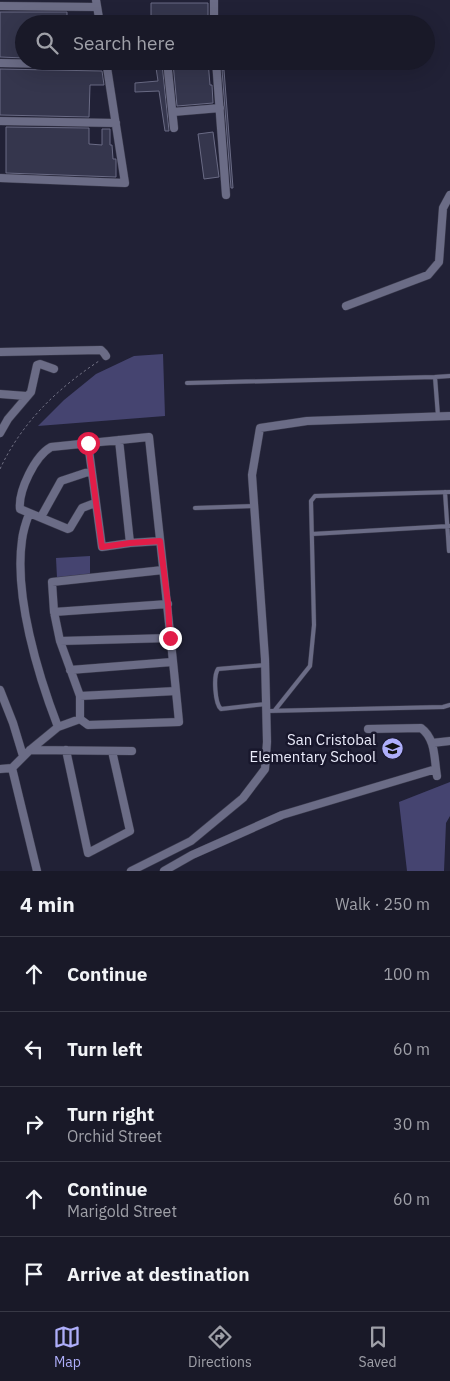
<!DOCTYPE html>
<html lang="en">
<head>
<meta charset="utf-8">
<style>
	:root { --surface:#191928; --page:#262634; --text:#f1f3f6; --muted:#9fa0a8; --line:#373845; --accent:#aeaefa }
	body { margin:0; font-family:"IBM Plex Sans",sans-serif; background:var(--page); color:var(--text) }
	.stop { position:absolute; width:15px; height:15px; margin:-11px; border:4px solid #e11d48; border-radius:50%; background:#fff }
	.stop.end { background:#e11d48; border-color:#fff; box-shadow:0 1px 5px #0008 }
	.list { margin:0; padding:0; list-style:none }
	h2 { display:flex; justify-content:space-between; align-items:center; height:65px; margin:0; padding:0 20px; font-size:21px }
	h2 small { font-size:16px; font-weight:400; color:var(--muted) }
	.list li { display:grid; grid-template-columns:32px 1fr auto; gap:15px; align-items:center; box-sizing:border-box; height:75px; padding:0 20px; border-top:1px solid var(--line) }
	.list b { display:block; font-size:19px; white-space:nowrap }
	.list p { margin:0; font-size:16px; white-space:nowrap; color:var(--muted) }
	.list em { font-size:16px; font-style:normal; color:var(--muted) }
	.icon { flex:none; width:28px; height:28px; fill:none; stroke:currentColor; stroke-width:2; stroke-linecap:round; stroke-linejoin:round }
	.map { position:relative; flex:none; width:450px; height:871px; overflow:hidden }
	.search { position:absolute; background:var(--surface); box-shadow:0 5px 20px #0002; left:15px; right:15px; top:15px; height:55px; display:flex; align-items:center; gap:12px; box-sizing:border-box; padding:0 18px; border-radius:28px; color:var(--muted); font-size:19px }
	.sheet { height:440px; background:var(--surface) }
	nav { display:flex; justify-content:space-around; align-items:center; box-sizing:border-box; height:70px; border-top:1px solid var(--line); background:var(--surface); font-size:14px; color:var(--muted) }
	nav a { display:grid; justify-items:center; gap:2px }
	nav .on { color:var(--accent) }
	.map>svg:first-child { display:block }
	.green { fill:#454470 }
	.building { fill:#35364d; stroke:#6a6b85 }
	.lines { fill:none; stroke-linecap:round; stroke-linejoin:round }
	.service-casing { stroke:#3c3c4e; stroke-width:5 }
	.minor-casing { stroke:#3c3c4e; stroke-width:9 }
	.path { stroke:#727285; stroke-width:1; stroke-dasharray:2.5 2.5; stroke-linecap:butt }
	.service { stroke:#6b6c86; stroke-width:4 }
	.minor { stroke:#6b6c86; stroke-width:8 }
	.route { stroke:#e11d48; stroke-width:6 }
	.labels { text-anchor:middle; stroke-width:5; stroke-linejoin:round; paint-order:stroke }
	.poi-label { font-size:15px; fill:#eaebfa; stroke:#18172c; text-anchor:end }
</style>
</head>
<body>
<div class="map">
<svg width="450" height="871" viewBox="0 0 450 871">
	<rect width="100%" height="100%" fill="#212136"/>
	<path class="green" d="M163,354L165,416L38,426L64,400L96,374L134,356Z
		M90,556V577L57,578L56,558Z
		M450,782V816L446,823L444,871H407L399,802Z"/>
	<path class="building" d="M151,3H208V24H151Z
		M0,12H67V24H24V58L0,57Z
		M155,61H161L162,64L169,131H165L159,91L135,92V83L158,81Z
		M208,61L210,85H212L213,103L177,106L173,63Z
		M0,69L102,71L104,85H90L89,117L0,115Z
		M222,70H224L233,188H231Z
		M6,127L89,128V144L102,145V129H110V145H112L113,159H116V177L6,173Z
		M213,132L219,177L204,179L198,134Z"/>
	<g class="lines">
		<defs>
			<path id="service" d="M187,383L435,377
				M438,416L435,377L450,376
				M445,492L449,551
				M195,508L254,506
				M312,534L450,526
				M265,665L218,669C213,676 215,704 221,709L266,704
				M275,710L310,666L314,625L311,501L315,496L450,492
				M266,711L443,707L450,705"/>
			<path id="minor" d="M96,0L100,24
				M0,6L97,7
				M214,24V0
				M167,61L174,128
				M216,61L226,195
				M0,63L106,65
				M173,112L220,108
				M0,121L116,123
				M0,178L125,183L106,61
				M346,306L428,275L439,262L443,208L450,195
				M0,352L101,350L104,353L106,356
				M0,394L26,396
				M0,433L8,419L31,392L37,365L40,364L54,369
				M119,440L130,543
				M88,443L102,547L130,543L160,541
				M95,503L82,508L70,528L68,529L20,509C18,491 35,456 51,447L149,437C159,532 170,627 179,722L88,725L80,719V696L60,641L54,612L52,582L163,570
				M29,514C26,522 23,531 22,540C14,596 38,675 58,727
				M41,517L61,481L91,471
				M54,612L168,604
				M60,641L170,638
				M70,670L172,662
				M0,690L13,723L23,756
				M80,696L176,691
				M368,729L421,728C436,739 434,759 437,776
				M432,743L450,741
				M30,750L132,751
				M66,750L88,853L130,831L112,751
				M0,769L12,768
				M37,871L12,768L30,750L58,727L80,719
				M131,871L191,841L243,798L265,769L267,742L265,659L252,475L260,428L307,421L450,416
				M164,871L192,855L282,815L436,769"/>
		</defs>
		<use href="#service" class="service-casing"/>
		<use href="#minor" class="minor-casing"/>
		<path class="path" d="M0,469C22,422 57,389 99,361"/>
		<use href="#service" class="service"/>
		<use href="#minor" class="minor"/>
	</g>
	<g class="lines">
		<path class="route" d="M88,443L102,547L130,543L160,541L168,604L170,638"/>
	</g>
	<defs>
		<symbol id="school-disc" viewBox="-11 -11 22 22"><circle r="9.5" fill="#aeaefa" stroke="#18172c"/><path d="M0-5L7-2L0 1L-7-2ZM-4 1L0 2.5L4 1V4Q0 6-4 4Z" fill="#111"/></symbol>
	</defs>
	<g fill-rule="evenodd">
		<use href="#school-disc" x="380" y="736" width="25" height="25"/>
	</g>
	<g class="labels">
		<g class="poi-label">
			<text x="376" y="745">San Cristobal<tspan x="376" dy="17">Elementary School</tspan></text>
		</g>
	</g>
</svg>
<div class="stop" style="left:88px;top:443px"></div>
<div class="stop end" style="left:170px;top:638px"></div>
<div class="search"><svg class="icon" aria-label="search" viewBox="0 0 24 24"><circle cx="10" cy="10" r="6"/><path d="M15 15l6 6"/></svg>Search here</div>
</div>
<section class="sheet">
<h2>4 min<small>Walk · 250 m</small></h2>
<ul class="list">
<li><svg class="icon" aria-label="ahead" viewBox="0 0 24 24"><path d="M12 20V5M6 11l6-6 6 6"/></svg><div><b>Continue</b></div><em>100 m</em></li>
<li><svg class="icon" aria-label="left" viewBox="0 0 24 24"><path d="M17 20v-9H6M10 6l-5 5 5 5"/></svg><div><b>Turn left</b></div><em>60 m</em></li>
<li><svg class="icon" aria-label="right" viewBox="0 0 24 24"><path d="M7 20v-9h11M14 6l5 5-5 5"/></svg><div><b>Turn right</b><p>Orchid Street</p></div><em>30 m</em></li>
<li><svg class="icon" aria-label="ahead" viewBox="0 0 24 24"><path d="M12 20V5M6 11l6-6 6 6"/></svg><div><b>Continue</b><p>Marigold Street</p></div><em>60 m</em></li>
<li><svg class="icon" aria-label="arrive" viewBox="0 0 24 24"><path d="M6 21V4h12l-3 4 3 4H6"/></svg><div><b>Arrive at destination</b></div></li>
</ul>
</section>
<nav>
<a class="on"><svg class="icon" aria-label="map" viewBox="0 0 24 24"><path d="M3 6l6-2 6 2 6-2v14l-6 2-6-2-6 2zM9 4v14M15 6v14"/></svg>Map</a>
<a><svg class="icon" aria-label="directions" viewBox="0 0 24 24"><path d="M12 3l9 9-9 9-9-9zM9 14v-3h6M13 9l2 2-2 2"/></svg>Directions</a>
<a><svg class="icon" aria-label="saved" viewBox="0 0 24 24"><path d="M7 4h10v16l-5-4-5 4z"/></svg>Saved</a>
</nav>
</body>
</html>
